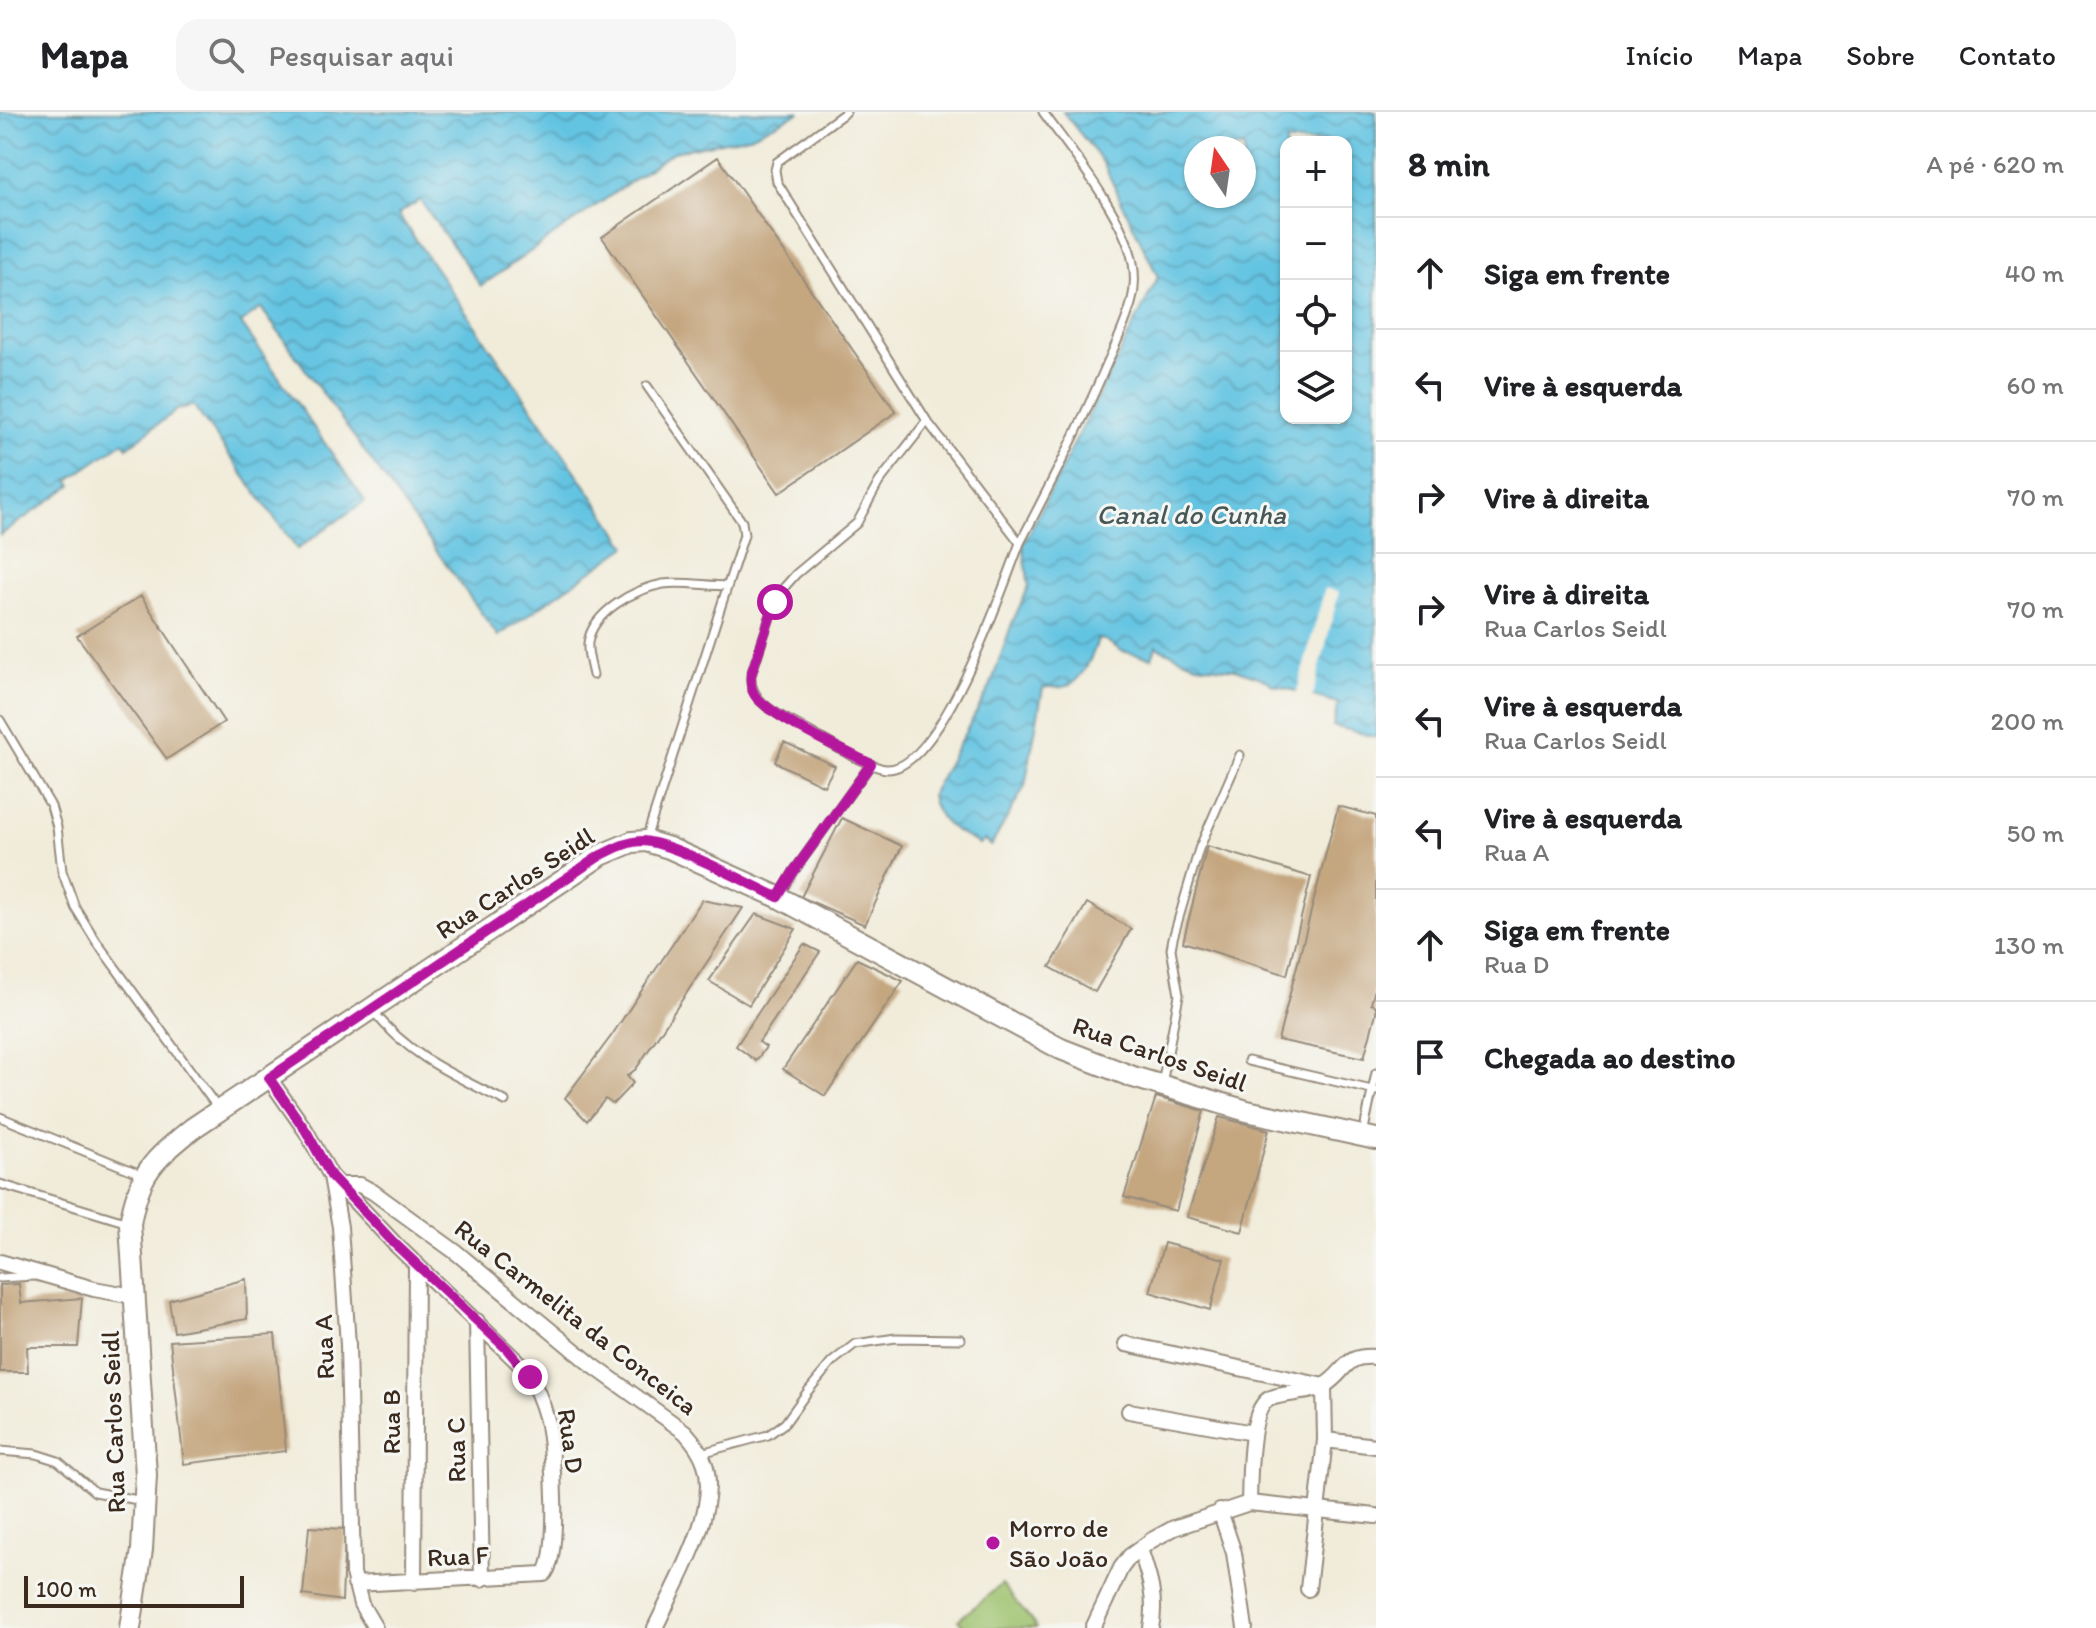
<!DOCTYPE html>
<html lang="pt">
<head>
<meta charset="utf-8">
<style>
	:root { --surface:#fff; --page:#f6f6f6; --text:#202124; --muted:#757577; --line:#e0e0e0 }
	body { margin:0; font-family:Itim,sans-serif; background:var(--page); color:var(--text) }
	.controls { position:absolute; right:24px; top:24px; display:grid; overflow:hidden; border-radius:16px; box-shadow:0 2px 6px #0004 }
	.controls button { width:72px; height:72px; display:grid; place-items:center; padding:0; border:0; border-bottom:2px solid var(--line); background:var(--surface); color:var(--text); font:40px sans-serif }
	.compass { position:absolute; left:1184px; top:24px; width:72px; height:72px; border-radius:50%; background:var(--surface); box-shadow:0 2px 6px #0004; rotate:347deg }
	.scale { position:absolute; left:24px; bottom:20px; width:220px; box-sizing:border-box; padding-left:8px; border:4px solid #3b2a1e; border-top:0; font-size:22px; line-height:28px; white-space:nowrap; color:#3b2a1e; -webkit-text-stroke:6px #f6f6f2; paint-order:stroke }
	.stop { position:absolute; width:24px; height:24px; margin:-18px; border:6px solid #b5179e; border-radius:50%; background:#fff }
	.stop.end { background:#b5179e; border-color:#fff; box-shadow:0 2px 8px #0008 }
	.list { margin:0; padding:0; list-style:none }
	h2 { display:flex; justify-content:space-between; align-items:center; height:104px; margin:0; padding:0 32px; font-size:34px }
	h2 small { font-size:26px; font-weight:400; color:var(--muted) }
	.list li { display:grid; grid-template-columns:52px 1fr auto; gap:24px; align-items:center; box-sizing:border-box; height:112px; padding:0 32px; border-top:2px solid var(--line) }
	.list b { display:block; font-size:30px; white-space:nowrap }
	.list p { margin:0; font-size:26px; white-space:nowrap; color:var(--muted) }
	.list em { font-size:26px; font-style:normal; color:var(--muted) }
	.icon { flex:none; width:44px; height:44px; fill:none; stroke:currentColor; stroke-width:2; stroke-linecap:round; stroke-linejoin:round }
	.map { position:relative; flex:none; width:1376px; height:1516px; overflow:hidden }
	header { display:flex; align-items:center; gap:48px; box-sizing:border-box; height:112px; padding:0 40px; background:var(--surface); border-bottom:2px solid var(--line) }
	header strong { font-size:38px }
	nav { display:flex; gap:44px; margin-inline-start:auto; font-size:28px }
	.search { width:560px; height:72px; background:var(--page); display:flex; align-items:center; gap:20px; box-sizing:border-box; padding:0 28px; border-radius:24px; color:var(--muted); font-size:30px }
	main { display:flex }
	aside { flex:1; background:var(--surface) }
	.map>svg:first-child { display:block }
	.garden { fill:#9cc16c; stroke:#6c7645; stroke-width:2 }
	.water { fill:url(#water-waves); stroke:#507780; stroke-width:2; fill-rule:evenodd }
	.pier { fill:#f1ecda }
	.building { fill:#c4a67f }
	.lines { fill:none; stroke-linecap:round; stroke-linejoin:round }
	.lane-casing { stroke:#968b7c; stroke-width:11 }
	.street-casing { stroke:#968b7c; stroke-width:18 }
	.secondary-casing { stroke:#968b7c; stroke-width:24 }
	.lane { stroke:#fff; stroke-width:7 }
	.street { stroke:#fff; stroke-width:14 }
	.secondary { stroke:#fff; stroke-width:20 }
	.route { stroke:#b5179e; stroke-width:10 }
	.poi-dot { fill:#b5179e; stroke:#f6f6f2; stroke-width:3 }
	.labels { text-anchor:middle; stroke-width:6; stroke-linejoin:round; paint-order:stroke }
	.street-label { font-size:26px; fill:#3b2a1e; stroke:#f6f6f2 }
	.poi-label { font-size:26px; fill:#3b2a1e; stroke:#f6f6f2; text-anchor:start }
	.water-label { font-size:28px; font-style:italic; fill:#475859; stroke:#f6f6f2 }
</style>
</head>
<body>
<header>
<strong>Mapa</strong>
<div class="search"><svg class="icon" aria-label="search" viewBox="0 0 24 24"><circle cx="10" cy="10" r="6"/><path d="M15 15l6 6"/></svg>Pesquisar aqui</div>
<nav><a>Início</a><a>Mapa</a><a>Sobre</a><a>Contato</a></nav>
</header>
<main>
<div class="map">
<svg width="1376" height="1516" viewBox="0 0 1376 1516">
	<defs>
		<pattern id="water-waves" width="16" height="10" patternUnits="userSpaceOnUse" patternTransform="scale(2)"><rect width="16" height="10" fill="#64c4e2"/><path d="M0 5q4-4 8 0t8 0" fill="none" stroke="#549fb7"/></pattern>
	</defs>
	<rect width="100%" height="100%" fill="#f6f6f2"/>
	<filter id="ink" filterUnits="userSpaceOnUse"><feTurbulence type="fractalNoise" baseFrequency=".0125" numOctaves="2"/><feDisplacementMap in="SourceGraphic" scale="16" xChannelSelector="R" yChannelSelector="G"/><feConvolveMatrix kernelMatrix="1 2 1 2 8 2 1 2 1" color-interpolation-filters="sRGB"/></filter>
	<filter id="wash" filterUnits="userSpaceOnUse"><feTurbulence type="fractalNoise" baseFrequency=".006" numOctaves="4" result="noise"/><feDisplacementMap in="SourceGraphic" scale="32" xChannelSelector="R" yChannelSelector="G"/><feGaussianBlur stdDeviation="1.8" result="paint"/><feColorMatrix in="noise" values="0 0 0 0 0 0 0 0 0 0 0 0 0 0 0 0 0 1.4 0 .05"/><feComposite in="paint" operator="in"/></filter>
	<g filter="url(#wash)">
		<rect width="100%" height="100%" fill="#f1ecda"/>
		<path class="garden" d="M1002,1472L1037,1516H965L958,1508Z"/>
		<path class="water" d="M0,0H800L750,24L673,40L481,174L420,88L398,102L627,434L498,524L261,196L241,211L365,389L297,437L193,293L177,298L127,335L123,330L69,368L72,373L0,423Z
			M1063,0H1376V625L1333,614L1338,591L1271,572L1267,568L1235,557L1197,553L1157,535V532L1152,546L1122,539L1105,528L1098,527C1093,543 1082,571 1063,575C1056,576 1049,574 1043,576L1025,674L991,734L985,728L979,732C957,720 936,711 931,683L990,575L1012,511L1029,474L1023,433L1158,165L1102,49ZM1286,30H1346V306H1286ZM1196,36H1244V84H1196Z"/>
		<path class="pier" d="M1325,476L1339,480L1312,587L1296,583Z"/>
		<g id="blocks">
			<path class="building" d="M718,45L896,300L779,381L602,125Z
				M141,484L224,610L167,647L77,524Z
				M784,630L835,654L824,674L775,650Z
				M1338,694L1376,704V873L1371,892L1376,894V901L1364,946L1278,928Z
				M842,706L902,734L865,813L801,785Z
				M1207,734L1311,765L1287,863L1183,830Z
				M702,788L743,796L636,957L627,964L633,971L613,992L605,987L587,1009L565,986L612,923Z
				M1087,791L1131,817L1095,880L1050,855Z
				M756,802L796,817L749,893L709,869Z
				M804,832L820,840L759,930L766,935L756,949L736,934Z
				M857,847L903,869L825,984L783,957Z
				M1156,985L1204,999L1176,1099L1124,1085Z
				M1219,1005L1269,1018L1242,1120L1187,1105Z
				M1164,1131L1224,1147L1210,1198L1150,1180Z
				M246,1167L247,1207L174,1220L169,1188Z
				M19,1172L21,1191L82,1186L78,1235H27L28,1260H0V1173Z
				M275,1222L286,1339L184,1352L170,1229Z
				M309,1415L345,1417L342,1489L303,1483Z"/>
		</g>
	</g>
	<g filter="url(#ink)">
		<use href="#blocks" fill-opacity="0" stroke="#968b7c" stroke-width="2"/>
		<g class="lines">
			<defs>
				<path id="lane" d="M846,0L777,50L775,58L777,70L927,309L1020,431C1049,375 1078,319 1103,261C1113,237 1126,213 1132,188C1135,176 1135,163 1133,151C1125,105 1071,39 1043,0
					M927,309L879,370L857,411L796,462L781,479L775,490L751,563C748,591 782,604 803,616C822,626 866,655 886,657C941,660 1003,475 1020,431
					M593,563C591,553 587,541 588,531C592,500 635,477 663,472C683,469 707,474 727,474
					M0,608L51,694L57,715L62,759L75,795L96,829L217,995
					M646,727L744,423L742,410L647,274
					M780,784L794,759L871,652
					M373,899C410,945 454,963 505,989
					M1248,949L1376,979
					M1162,972L1179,883L1171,837L1173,826L1199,737L1240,643
					M0,1005L143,1063
					M1363,1022L1376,961
					M0,1072L128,1111
					M0,1166L34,1164
					M0,1339L36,1342L58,1349L95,1380L143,1389
					M701,1341L768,1323L785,1311L808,1279L832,1250L855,1232L896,1226L961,1227"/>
				<path id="street" d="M269,966L306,1019L331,1064L340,1115L348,1233L353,1461L361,1492L375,1516
					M331,1064L394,1131L524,1256C535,1272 542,1289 547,1308C553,1332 561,1447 544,1462L355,1472
					M338,1073H360L373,1080L457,1141L592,1253L685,1320C694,1330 701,1339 705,1352C720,1399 675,1473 655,1516
					M0,1150L94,1177L133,1184
					M477,1209L482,1467
					M1126,1232L1324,1274L1325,1328L1308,1477
					M1129,1299L1253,1321
					M1325,1328L1376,1334
					M1249,1391C1250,1368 1248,1294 1271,1286C1287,1280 1311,1282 1325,1273C1347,1259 1344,1242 1376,1245
					M1220,1399L1234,1441L1245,1516
					M1140,1437C1149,1464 1157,1487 1151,1516
					M414,1470L416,1151
					M1093,1516L1121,1456L1130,1444L1152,1428L1174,1416L1249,1391L1376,1404"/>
				<path id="secondary" d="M130,1516L142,1438L146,1363L130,1112C139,1059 154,1048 193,1016L601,743L632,730L646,729L669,736L778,785L1061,937L1133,965L1247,999L1376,1027"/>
			</defs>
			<use href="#lane" class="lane-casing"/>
			<use href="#street" class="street-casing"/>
			<use href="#secondary" class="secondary-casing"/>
			<use href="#lane" class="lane"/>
			<use href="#street" class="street"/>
			<use href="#secondary" class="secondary"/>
		</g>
	</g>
	<g class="lines" filter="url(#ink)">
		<path class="route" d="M530,1265L507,1237L394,1131L331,1064L306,1019L269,966L601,743C614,737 628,729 643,729C674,731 747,771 778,785L794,759L871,652C840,636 780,610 757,586C751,579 750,571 751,563L775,490"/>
	</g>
	<circle class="poi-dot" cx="993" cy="1431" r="8"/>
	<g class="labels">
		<g class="street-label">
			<text transform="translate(515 771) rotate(-33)" y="9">Rua Carlos Seidl</text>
			<text transform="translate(1160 942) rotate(19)" y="9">Rua Carlos Seidl</text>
			<text transform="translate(576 1205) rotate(38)" y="9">Rua Carmelita da Conceica</text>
			<text transform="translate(324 1235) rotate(-92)" y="9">Rua A</text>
			<text transform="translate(113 1310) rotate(-92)" y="9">Rua Carlos Seidl</text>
			<text transform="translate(391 1310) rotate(-90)" y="9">Rua B</text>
			<text transform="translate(571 1329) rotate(82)" y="9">Rua D</text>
			<text transform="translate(456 1338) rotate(-91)" y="9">Rua C</text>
			<text transform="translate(458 1444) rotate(-3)" y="9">Rua F</text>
		</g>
		<g class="poi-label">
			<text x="1009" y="1425">Morro de<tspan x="1009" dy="30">São João</tspan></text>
		</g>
		<g class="water-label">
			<text x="1191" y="412">Canal do Cunha</text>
		</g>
	</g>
</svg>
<div class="controls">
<button>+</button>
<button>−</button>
<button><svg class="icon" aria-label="locate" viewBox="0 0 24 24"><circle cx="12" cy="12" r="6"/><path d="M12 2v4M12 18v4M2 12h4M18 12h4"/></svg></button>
<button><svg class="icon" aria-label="layers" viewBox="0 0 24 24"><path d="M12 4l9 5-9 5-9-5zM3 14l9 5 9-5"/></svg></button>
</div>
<svg class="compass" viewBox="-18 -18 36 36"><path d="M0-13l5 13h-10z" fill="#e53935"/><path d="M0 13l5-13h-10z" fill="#757577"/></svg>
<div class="scale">100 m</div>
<div class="stop" style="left:775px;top:490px"></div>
<div class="stop end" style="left:530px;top:1265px"></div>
</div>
<aside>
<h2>8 min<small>A pé · 620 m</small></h2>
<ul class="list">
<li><svg class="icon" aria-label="ahead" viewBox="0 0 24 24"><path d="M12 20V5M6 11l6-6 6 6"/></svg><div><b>Siga em frente</b></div><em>40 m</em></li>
<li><svg class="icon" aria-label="left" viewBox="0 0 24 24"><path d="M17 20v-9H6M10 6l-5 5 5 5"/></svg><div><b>Vire à esquerda</b></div><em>60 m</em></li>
<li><svg class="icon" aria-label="right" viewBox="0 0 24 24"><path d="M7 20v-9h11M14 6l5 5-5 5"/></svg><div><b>Vire à direita</b></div><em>70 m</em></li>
<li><svg class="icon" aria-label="right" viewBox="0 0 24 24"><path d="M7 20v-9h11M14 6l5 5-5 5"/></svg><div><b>Vire à direita</b><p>Rua Carlos Seidl</p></div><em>70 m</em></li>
<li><svg class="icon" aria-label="left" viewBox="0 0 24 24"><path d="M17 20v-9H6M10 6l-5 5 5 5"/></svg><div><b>Vire à esquerda</b><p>Rua Carlos Seidl</p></div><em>200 m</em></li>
<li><svg class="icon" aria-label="left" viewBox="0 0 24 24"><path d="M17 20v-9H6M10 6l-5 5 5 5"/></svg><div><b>Vire à esquerda</b><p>Rua A</p></div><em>50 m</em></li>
<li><svg class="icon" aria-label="ahead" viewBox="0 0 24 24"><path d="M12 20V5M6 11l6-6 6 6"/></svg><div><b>Siga em frente</b><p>Rua D</p></div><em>130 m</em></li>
<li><svg class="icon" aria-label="arrive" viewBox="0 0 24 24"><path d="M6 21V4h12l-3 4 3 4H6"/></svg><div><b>Chegada ao destino</b></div></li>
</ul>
</aside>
</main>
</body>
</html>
